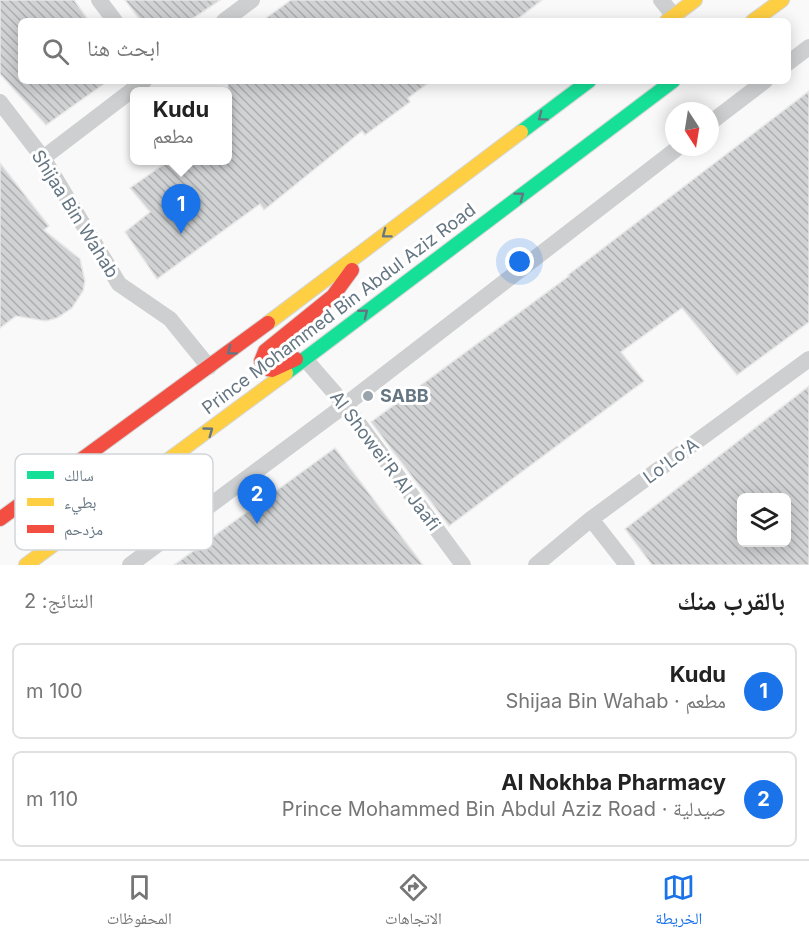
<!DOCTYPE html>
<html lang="ar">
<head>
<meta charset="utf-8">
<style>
	:root { --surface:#fff; --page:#f6f6f6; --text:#222; --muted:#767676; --line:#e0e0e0; --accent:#1a73e8 }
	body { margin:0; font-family:Inter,"Noto Naskh Arabic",sans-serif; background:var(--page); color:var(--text); direction:rtl }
	.controls { position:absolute; right:18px; bottom:18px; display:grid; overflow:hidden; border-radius:9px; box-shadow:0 3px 15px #0003 }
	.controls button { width:54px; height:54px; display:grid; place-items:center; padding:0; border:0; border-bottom:2px solid var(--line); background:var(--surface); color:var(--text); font:30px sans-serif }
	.compass { position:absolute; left:665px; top:102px; width:54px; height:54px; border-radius:50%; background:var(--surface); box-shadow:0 3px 15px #0003; rotate:168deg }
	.you { position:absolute; left:520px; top:262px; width:21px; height:21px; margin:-15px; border:4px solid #fff; border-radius:50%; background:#1a73e8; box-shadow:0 0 0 9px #1a73e833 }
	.badge { display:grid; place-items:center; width:39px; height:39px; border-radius:50%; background:var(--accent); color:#fff; font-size:20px; font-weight:700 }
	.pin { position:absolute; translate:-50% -50px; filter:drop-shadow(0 2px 3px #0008) }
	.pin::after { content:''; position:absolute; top:32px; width:21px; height:18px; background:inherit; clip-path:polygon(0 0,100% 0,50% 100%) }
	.popup { position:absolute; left:130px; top:87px; width:102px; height:78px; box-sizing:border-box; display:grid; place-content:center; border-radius:9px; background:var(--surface); filter:drop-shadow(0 2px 4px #0005); font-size:20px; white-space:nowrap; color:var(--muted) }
	.popup b { font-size:22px; color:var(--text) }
	.popup::after { content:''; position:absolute; left:50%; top:100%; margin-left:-12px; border:12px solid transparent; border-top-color:var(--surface) }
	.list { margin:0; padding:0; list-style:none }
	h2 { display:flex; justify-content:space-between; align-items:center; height:78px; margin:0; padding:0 24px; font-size:26px }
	h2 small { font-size:20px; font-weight:400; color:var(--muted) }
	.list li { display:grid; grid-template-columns:39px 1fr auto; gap:18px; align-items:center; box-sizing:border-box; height:96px; margin:0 12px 12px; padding:0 12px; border:2px solid var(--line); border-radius:9px }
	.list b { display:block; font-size:22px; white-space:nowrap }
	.list p { margin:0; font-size:20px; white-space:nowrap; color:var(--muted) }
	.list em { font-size:20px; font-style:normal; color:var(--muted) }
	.icon { flex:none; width:33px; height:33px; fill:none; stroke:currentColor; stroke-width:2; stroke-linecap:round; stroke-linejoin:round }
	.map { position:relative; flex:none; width:809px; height:565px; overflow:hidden; direction:ltr }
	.search { position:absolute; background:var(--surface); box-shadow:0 3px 15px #0003; left:18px; right:18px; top:18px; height:66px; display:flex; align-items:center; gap:15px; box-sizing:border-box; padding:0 21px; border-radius:9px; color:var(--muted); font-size:22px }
	.sheet { height:294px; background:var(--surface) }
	nav { display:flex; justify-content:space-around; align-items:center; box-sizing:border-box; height:84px; border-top:2px solid var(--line); background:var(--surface); font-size:16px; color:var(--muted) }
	nav a { display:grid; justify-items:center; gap:3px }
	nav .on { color:var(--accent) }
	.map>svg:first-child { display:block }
	.building { fill:url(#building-back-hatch); stroke:#e8e8e8; stroke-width:1.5; fill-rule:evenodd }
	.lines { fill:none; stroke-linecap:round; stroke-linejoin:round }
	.fast-casing { stroke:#d5d6d7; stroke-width:16 }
	.slow-casing { stroke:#d5d6d7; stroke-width:16 }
	.jam-casing { stroke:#d5d6d7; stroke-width:16 }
	.street { stroke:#cecfd0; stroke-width:16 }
	.fast { stroke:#16e098; stroke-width:14 }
	.slow { stroke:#ffcf43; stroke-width:14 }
	.jam { stroke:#f24e42; stroke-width:14 }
	.oneway { stroke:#657683 }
	.poi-dot { fill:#99a4ac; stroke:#fff; stroke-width:2 }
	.labels { text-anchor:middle; stroke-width:6; stroke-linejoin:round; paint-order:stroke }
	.street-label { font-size:18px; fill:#657683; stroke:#fff }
	.poi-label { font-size:18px; font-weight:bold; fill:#657683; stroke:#fff; text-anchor:start }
	.key { fill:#fff; stroke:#d1d6da; stroke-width:1.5 }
	.key-label { font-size:16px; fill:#657683 }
</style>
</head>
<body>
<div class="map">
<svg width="809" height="565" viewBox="0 0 809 565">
	<defs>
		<pattern id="building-back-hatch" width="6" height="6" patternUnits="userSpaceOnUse" patternTransform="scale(1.5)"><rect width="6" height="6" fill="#d0d2d3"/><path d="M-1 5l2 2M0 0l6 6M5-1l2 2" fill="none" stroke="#acafb1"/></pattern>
	</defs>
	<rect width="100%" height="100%" fill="#f9f9f9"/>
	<path class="building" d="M0,0H74L89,21H21V81H108L46,125L0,74Z
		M125,0H220L189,21H141Z
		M291,0H542L515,21H262Z
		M228,81H431L408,98L410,102L365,135L362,131L264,210L260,204L157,279L125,232L150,212L130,188L170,160H228Z
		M809,91V322L737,375L682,308L621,352L644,381L449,526L371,422L569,276L568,275Z
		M0,163L49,226L44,230L80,259L85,281L83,291L72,308L57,318L46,321L16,316L0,328Z
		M809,386V565H652L625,529ZM741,498H786V543H741Z
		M335,448L423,565H174Z"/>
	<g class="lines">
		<defs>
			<path id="fast" d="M521,132L589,81
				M286,373L673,81"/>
			<path id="slow" d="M667,21L695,0
				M753,21L782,0
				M268,323L521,132
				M26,565L286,373"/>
			<path id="jam" d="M296,359L272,370L267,369L261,361L265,351L333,296L352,270
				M0,519L268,323"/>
		</defs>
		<use href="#fast" class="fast-casing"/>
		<use href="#slow" class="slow-casing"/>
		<use href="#jam" class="jam-casing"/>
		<path class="street" d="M99,0L115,21
			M661,0L674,16
			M224,21L252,0
			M788,63L809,47
			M0,102L43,158L119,284L170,319L209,367
			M710,123L765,81
			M43,158L144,81
			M305,359L345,405L463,565
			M591,519L627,565
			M130,565L345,405L679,147
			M536,565L591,519L809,359"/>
		<use href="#fast" class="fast"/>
		<use href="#slow" class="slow"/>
		<use href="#jam" class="jam"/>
	</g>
	<defs><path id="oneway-chevron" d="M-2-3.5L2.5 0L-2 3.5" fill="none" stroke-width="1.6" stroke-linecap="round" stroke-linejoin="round" transform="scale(1.5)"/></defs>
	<g class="oneway">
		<use href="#oneway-chevron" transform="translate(542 117) rotate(143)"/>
		<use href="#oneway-chevron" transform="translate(520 196) rotate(-37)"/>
		<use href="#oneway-chevron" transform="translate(386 234) rotate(143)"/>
		<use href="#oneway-chevron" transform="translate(364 313) rotate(-38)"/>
		<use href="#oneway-chevron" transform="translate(231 351) rotate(143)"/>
		<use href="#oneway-chevron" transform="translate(209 431) rotate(-36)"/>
	</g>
	<circle class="poi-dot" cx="368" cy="396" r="6"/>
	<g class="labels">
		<g class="street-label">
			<text transform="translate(75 214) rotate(58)" y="6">Shijaa Bin Wahab</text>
			<text transform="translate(339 309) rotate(-37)" y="6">Prince Mohammed Bin Abdul Aziz Road</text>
			<text transform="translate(385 461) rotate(53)" y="6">Al Showei'R Al Jaafi</text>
			<text transform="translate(671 461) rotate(-36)" y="6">Lo'Lo'A</text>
		</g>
		<g class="poi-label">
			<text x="380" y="402">SABB</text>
		</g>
	</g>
	<rect x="15" y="454" width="198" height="96" rx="9" class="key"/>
	<rect x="27" y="471" width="27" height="8" fill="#16e098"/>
	<rect x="27" y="498" width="27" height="8" fill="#ffcf43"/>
	<rect x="27" y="525" width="27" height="8" fill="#f24e42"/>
	<g class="key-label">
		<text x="64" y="481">سالك</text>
		<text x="64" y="508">بطيء</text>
		<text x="64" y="535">مزدحم</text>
	</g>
</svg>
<div class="controls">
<button><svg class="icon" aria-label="layers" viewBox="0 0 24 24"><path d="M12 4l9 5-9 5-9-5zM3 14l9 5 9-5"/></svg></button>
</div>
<svg class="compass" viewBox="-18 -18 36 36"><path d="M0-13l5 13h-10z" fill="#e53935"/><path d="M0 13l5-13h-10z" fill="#767676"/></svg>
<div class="you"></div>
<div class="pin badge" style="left:181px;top:234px">1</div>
<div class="popup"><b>Kudu</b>مطعم</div>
<div class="pin badge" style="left:257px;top:524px">2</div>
<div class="search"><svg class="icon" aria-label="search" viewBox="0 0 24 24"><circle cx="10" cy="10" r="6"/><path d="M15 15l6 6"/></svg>ابحث هنا</div>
</div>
<section class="sheet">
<h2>بالقرب منك<small>النتائج: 2</small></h2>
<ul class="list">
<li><span class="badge">1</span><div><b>Kudu</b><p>مطعم · Shijaa Bin Wahab</p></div><em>100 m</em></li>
<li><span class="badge">2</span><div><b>Al Nokhba Pharmacy</b><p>صيدلية · Prince Mohammed Bin Abdul Aziz Road</p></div><em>110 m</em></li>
</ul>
</section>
<nav>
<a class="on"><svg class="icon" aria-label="map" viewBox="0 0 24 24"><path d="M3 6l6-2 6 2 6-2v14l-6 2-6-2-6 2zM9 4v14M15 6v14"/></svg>الخريطة</a>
<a><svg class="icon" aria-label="directions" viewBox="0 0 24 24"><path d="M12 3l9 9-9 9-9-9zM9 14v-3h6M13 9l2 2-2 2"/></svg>الاتجاهات</a>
<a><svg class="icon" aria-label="saved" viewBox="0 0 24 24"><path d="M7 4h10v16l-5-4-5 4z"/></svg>المحفوظات</a>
</nav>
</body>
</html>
